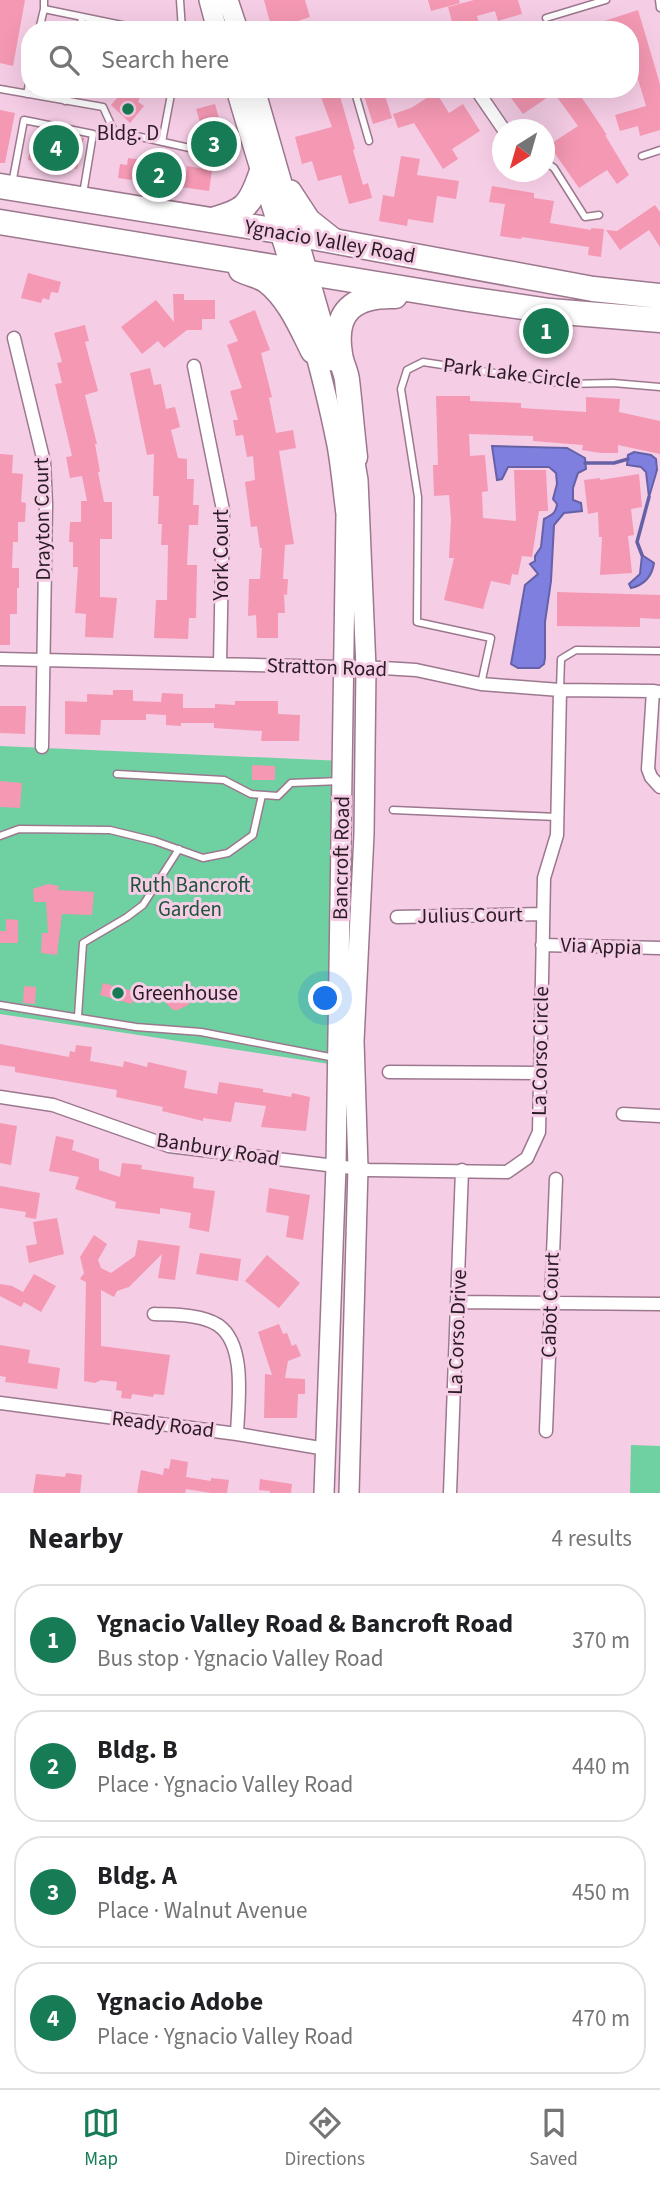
<!DOCTYPE html>
<html lang="en">
<head>
<meta charset="utf-8">
<style>
	:root { --surface:#fff; --page:#f6f6f6; --text:#202124; --muted:#757577; --line:#e0e0e0; --accent:#177c55 }
	body { margin:0; font-family:"Source Sans 3",sans-serif; background:var(--page); color:var(--text) }
	.compass { position:absolute; left:492px; top:119px; width:63px; height:63px; border-radius:50%; background:var(--surface); box-shadow:0 7px 28px #0002; rotate:217deg }
	.you { position:absolute; left:326px; top:999px; width:24px; height:24px; margin:-18px; border:5px solid #fff; border-radius:50%; background:#1a73e8; box-shadow:0 0 0 10px #1a73e833 }
	.badge { display:grid; place-items:center; width:46px; height:46px; border-radius:50%; background:var(--accent); color:#fff; font-size:23px; font-weight:700 }
	.pin { position:absolute; translate:-50% -50%; border:4px solid #fff; box-shadow:0 2px 7px #0006 }
	.list { margin:0; padding:0; list-style:none }
	h2 { display:flex; justify-content:space-between; align-items:center; height:91px; margin:0; padding:0 28px; font-size:30px }
	h2 small { font-size:23px; font-weight:400; color:var(--muted) }
	.list li { display:grid; grid-template-columns:46px 1fr auto; gap:21px; align-items:center; box-sizing:border-box; height:112px; margin:0 14px 14px; padding:0 14px; border:2px solid var(--line); border-radius:28px }
	.list b { display:block; font-size:26px; white-space:nowrap }
	.list p { margin:0; font-size:23px; white-space:nowrap; color:var(--muted) }
	.list em { font-size:23px; font-style:normal; color:var(--muted) }
	.icon { flex:none; width:38px; height:38px; fill:none; stroke:currentColor; stroke-width:2; stroke-linecap:round; stroke-linejoin:round }
	.map { position:relative; flex:none; width:660px; height:1493px; overflow:hidden }
	.search { position:absolute; background:var(--surface); box-shadow:0 7px 28px #0002; left:21px; right:21px; top:21px; height:77px; display:flex; align-items:center; gap:18px; box-sizing:border-box; padding:0 24px; border-radius:28px; color:var(--muted); font-size:26px }
	.sheet { height:595px; background:var(--surface) }
	nav { display:flex; justify-content:space-around; align-items:center; box-sizing:border-box; height:98px; border-top:2px solid var(--line); background:var(--surface); font-size:19px; color:var(--muted) }
	nav a { display:grid; justify-items:center; gap:4px }
	nav .on { color:var(--accent) }
	.map>svg:first-child { display:block }
	.green { fill:#6fd0a2 }
	.water { fill:#7f7fdf; stroke:#6661a7; stroke-width:2 }
	.lines { fill:none; stroke-linecap:round; stroke-linejoin:round }
	.stream { stroke:#6661a7; stroke-width:3.5 }
	.building { fill:#f498b3 }
	.lane-casing { stroke:#9c788e; stroke-width:9 }
	.street-casing { stroke:#9c788e; stroke-width:15 }
	.secondary-casing { stroke:#9c788e; stroke-width:22 }
	.highway-casing { stroke:#9c788e; stroke-width:27 }
	.lane { stroke:#fff; stroke-width:6 }
	.street { stroke:#fff; stroke-width:12 }
	.secondary { stroke:#fff; stroke-width:19 }
	.highway { stroke:#fff; stroke-width:24 }
	.poi-dot { fill:#177c55; stroke:#f5cde5; stroke-width:2.5 }
	.labels { text-anchor:middle; stroke-width:6; stroke-linejoin:round; paint-order:stroke }
	.poi-label { font-size:21px; fill:#2a1c25; stroke:#f5cde5 }
	.street-label { font-size:21px; fill:#2a1c25; stroke:#f5cde5 }
	.park-label { font-size:21px; fill:#1f533b; stroke:#f5cde5 }
</style>
</head>
<body>
<div class="map">
<svg width="660" height="1493" viewBox="0 0 660 1493">
	<rect width="100%" height="100%" fill="#f5cde5"/>
	<path class="green" d="M0,746L343,761L336,1065L0,1014Z
		M631,1445L660,1446V1493H630Z"/>
	<path class="water" d="M492,446L567,448L585,458L586,469L578,473L573,488V500L581,503L582,511L564,513L554,525L551,581L545,622V658L544,664L539,668H518L511,664L525,585L538,574L530,564L535,561V556L541,547L544,519C552,515 556,513 557,504L553,499L557,484L556,473L549,467H508L502,479L497,480Z
		M634,452L651,455L656,459L657,470L649,497L646,472L641,467L627,465L628,455Z
		M642,555L654,563C652,576 644,585 631,588L629,584L640,574Z"/>
	<g class="lines">
		<path class="stream" d="M585,463H614L628,459
			M642,555L637,542L649,497"/>
	</g>
	<path class="building" d="M0,0H25L13,66L0,63Z
		M264,0H305L310,17L298,21L301,30H272Z
		M428,0H459L460,3L431,11Z
		M474,0H518L522,14L498,21L495,11L477,16L479,23L454,29L448,7Z
		M638,10L660,84V130L640,136L638,126L620,131L615,115L646,106L630,52V30H583V28Z
		M97,89H143L138,102L144,106L130,123L111,105L117,98L96,95Z
		M318,89H338L355,149L353,150L363,185L368,183L372,198L349,204L341,175L318,181L312,161L302,164L295,137L332,127Z
		M362,89H383L392,118L373,124Z
		M523,89H576L607,135H605L629,175L617,184L607,170L579,188L549,145L578,126L554,93L523,114L511,98Z
		M436,92L449,113L463,104L480,131L452,149L458,159L443,169L414,123L398,128L393,114L411,108Z
		M215,104L231,160L207,166L198,133L203,132L196,109Z
		M0,110L15,113L5,163H0Z
		M62,134L84,138L77,169L63,166L64,160L43,156L41,162L28,160L33,137L61,139Z
		M401,156L420,159L417,175L459,181L456,199L437,196L433,223L408,219L407,226L379,221L383,195L394,197Z
		M128,158L149,161L148,169L186,174L187,166L212,170L209,191L118,178L120,164L127,165Z
		M492,186L534,193V198L554,201L550,223L591,230V228L604,229L601,257L588,255L589,247L522,237L521,239L500,236L505,204L489,202Z
		M655,205L660,212V247L649,230L620,250L606,230L617,231Z
		M28,273L61,282L58,293L51,292L49,300L43,298L41,303L21,298Z
		M173,294H184V300H215V319H202V330H187L164,348L158,341L142,354L121,327L156,300L174,322Z
		M255,310L270,350L261,353L272,397L269,398L276,433L293,430L296,448L279,451L294,544L285,545L283,579H288L287,595L284,594L285,613H278V638H257L256,615L248,616L249,579H260L262,548H260L257,526L251,527L245,482L255,480L253,456L247,457L243,435L236,436L233,420H238L230,391L242,388L227,345L238,341L229,321Z
		M85,325L89,341L85,342L98,391L85,395L97,444H95L100,472H98L104,502H112V539H100V597L117,598L113,638L85,637L86,614L75,613L78,567H73V542H69L70,522H81V501H87L82,476L70,478L66,457L72,456L55,384L62,383L57,363L62,362L54,333Z
		M150,368L154,385L161,384L166,409L175,407L180,427L171,430L178,458L187,459V479H194L193,505H199L198,525H189L187,565H197L196,618H189L188,639L154,638L156,600H167L168,545H161L162,524H158L159,496H153L154,454L147,455L130,373Z
		M436,396H470V401L521,403V408L586,412V397L620,399L619,412L660,421V454L618,445V453H601L582,450L583,445L533,441V436L469,434L470,456L485,455L488,491L482,492L483,518L516,521L514,470H546L548,511H539L532,557L522,556L518,575L512,574L510,585L491,581L483,609L444,600L454,558H449L451,519L449,495L434,496L433,465H438Z
		M0,454L13,455L12,473L23,474L21,502L26,503L25,522H18V542H13L12,568H19V588H17V614H10V645H0Z
		M639,474L642,507L631,509L634,535L628,536L632,573L600,575L602,537H599L598,512L588,514L584,480L600,478V480Z
		M557,592L660,595V619L640,618V627L557,626Z
		M113,690H133V701L161,702L162,693L183,694V708H215V704L235,705V701H278V714L300,715L299,741H261L262,731L214,728V723H181V726L166,725V715L146,714V720H101L100,735L65,734V701L87,702V694L113,695Z
		M0,706H26L25,734L0,733Z
		M252,765L275,766V780H252Z
		M0,781L22,783L20,808L0,807Z
		M48,884L59,886L58,890L94,892L92,915L62,914L57,955L41,953L42,933H48L46,902H34L33,889Z
		M6,919L18,920V943H0V931H6Z
		M103,983L136,992L132,1004L100,995Z
		M24,986L36,987L35,1004L23,1003Z
		M175,994H180L190,1004L178,1010H173L163,1000Z
		M0,1044L69,1057L70,1051L75,1052L76,1045L92,1047L90,1061L123,1067L124,1061L147,1067L148,1062L187,1071L184,1088L217,1094L219,1082L263,1089V1092L291,1097L292,1093L310,1097L306,1131L261,1127L266,1106L235,1102L231,1122L203,1118V1121L162,1111L163,1107L116,1097L117,1090L15,1072V1067L0,1065Z
		M0,1123L17,1126L11,1165L0,1163Z
		M56,1136L74,1140L72,1150L99,1159V1170L120,1177L122,1163L142,1165L141,1169L194,1177L193,1188L215,1191L209,1232L189,1228L191,1213L160,1208V1214L115,1208L116,1202L75,1189L79,1177L49,1171Z
		M0,1186L40,1193L36,1219L25,1217L26,1212L0,1208Z
		M269,1188L310,1195L303,1240L286,1237L289,1216L266,1212Z
		M57,1218L64,1254L29,1263L26,1246L37,1244L33,1222Z
		M94,1235L107,1244L98,1260L101,1268L111,1273L135,1256L138,1240L180,1246L175,1280L158,1278L162,1254L129,1287L117,1291L114,1297L101,1290V1346L170,1355L164,1395L154,1394L153,1397L132,1394L131,1399L121,1398L122,1391L116,1390L117,1382L101,1380L95,1383L84,1381L86,1282L80,1279L84,1273L80,1257Z
		M200,1253L241,1259L238,1281L196,1274Z
		M267,1255L300,1283L279,1308L245,1281Z
		M34,1274L56,1286L41,1312L24,1302L21,1307L0,1296V1284L12,1286L23,1292Z
		M279,1324L283,1334L287,1333L292,1346L296,1344L301,1356L288,1361L285,1378L305,1379V1394H298L297,1418H264L265,1374L272,1375L258,1332Z
		M0,1345L30,1350L28,1363L60,1368L57,1389L5,1382L6,1377L0,1376Z
		M171,1459L188,1462L186,1477L211,1481V1478L229,1480L227,1493H211L186,1489L185,1493H137L141,1470L163,1475L164,1468L169,1469Z
		M66,1473L82,1475L80,1493H33L36,1474L65,1477Z
		M260,1479L292,1484L291,1493H270V1491L259,1490Z"/>
	<g class="lines">
		<defs>
			<path id="lane" d="M44,0V9L146,30
				M180,0L182,30
				M659,0L660,8
				M546,18L606,0
				M39,30L44,9
				M80,30L82,17
				M0,89L103,107L114,131L194,149
				M354,89L369,141
				M27,94L30,78
				M65,101L67,89
				M162,142L172,89
				M642,156L660,150
				M544,161L554,168L585,217L599,215
				M12,184L24,120L93,134L83,194
				M481,684L491,638L417,622L418,497L401,389L407,370L423,362L566,384L613,383L660,387
				M560,690L561,659L576,650L660,651
				M117,774L224,780L251,794L278,796L291,783L340,781
				M393,810L558,817
				M0,836L19,829L110,830L155,841L203,858L228,853L253,835L262,795
				M0,1005L136,1027L201,1032L335,1058
				M78,1016L83,943L127,917L143,905L179,849"/>
			<path id="street" d="M476,89L504,130
				M14,338L44,462L46,504L42,747
				M194,366L223,510L220,664
				M0,659L383,668L416,670L481,684L560,690L653,691
				M660,692L653,691L648,769L651,777L660,787
				M397,917L543,914
				M542,945L660,948
				M389,1072L539,1073
				M0,1097L53,1105L169,1146L369,1170L507,1172L527,1158L539,1132L544,878L557,835L560,690
				M623,1114L660,1116
				M459,1302L660,1304
				M154,1314C174,1315 200,1314 218,1325C247,1345 238,1403 237,1434
				M0,1403L237,1434L326,1449
				M546,1431L556,1179
				M450,1493L462,1170"/>
			<path id="secondary" d="M209,0L217,30
				M228,0L238,30
				M236,89C270,207 313,324 337,445C341,467 343,491 346,514L336,1166L324,1493
				M255,89L333,361
				M291,190L310,219L339,242
				M349,1493L358,1168L354,1041L364,834L366,668L358,480L352,445"/>
			<path id="highway" d="M0,186L279,231L593,289L660,296
				M212,220C245,211 250,206 261,174
				M0,222L468,299L550,311L660,320
				M241,270C249,274 260,276 267,281C289,298 301,327 313,351
				M355,457C352,431 350,406 347,380C346,371 341,363 340,354C333,311 354,295 395,296"/>
		</defs>
		<use href="#lane" class="lane-casing"/>
		<use href="#street" class="street-casing"/>
		<use href="#secondary" class="secondary-casing"/>
		<use href="#highway" class="highway-casing"/>
		<use href="#lane" class="lane"/>
		<use href="#street" class="street"/>
		<use href="#secondary" class="secondary"/>
		<use href="#highway" class="highway"/>
	</g>
	<g class="poi-dot">
		<circle cx="128" cy="109" r="7"/>
		<circle cx="118" cy="993" r="7"/>
	</g>
	<g class="labels">
		<g class="poi-label">
			<text x="128" y="140">Bldg. D</text>
			<text x="132" y="1000" text-anchor="start">Greenhouse</text>
		</g>
		<g class="street-label">
			<text transform="translate(330 241) rotate(10)" y="7">Ygnacio Valley Road</text>
			<text transform="translate(512 373) rotate(7)" y="7">Park Lake Circle</text>
			<text transform="translate(42 519) rotate(-91)" y="7">Drayton Court</text>
			<text transform="translate(221 555) rotate(-90)" y="7">York Court</text>
			<text transform="translate(327 667) rotate(2)" y="7">Stratton Road</text>
			<text transform="translate(341 858) rotate(-89)" y="7">Bancroft Road</text>
			<text transform="translate(470 915) rotate(-1)" y="7">Julius Court</text>
			<text transform="translate(601 946) rotate(2)" y="7">Via Appia</text>
			<text transform="translate(540 1051) rotate(-89)" y="7">La Corso Circle</text>
			<text transform="translate(218 1149) rotate(9)" y="7">Banbury Road</text>
			<text transform="translate(550 1305) rotate(-88)" y="7">Cabot Court</text>
			<text transform="translate(457 1332) rotate(-88)" y="7">La Corso Drive</text>
			<text transform="translate(163 1424) rotate(7)" y="7">Ready Road</text>
		</g>
		<g class="park-label">
			<text x="190" y="892">Ruth Bancroft<tspan x="190" dy="24">Garden</tspan></text>
		</g>
	</g>
</svg>
<svg class="compass" viewBox="-18 -18 36 36"><path d="M0-13l5 13h-10z" fill="#e53935"/><path d="M0 13l5-13h-10z" fill="#757577"/></svg>
<div class="you"></div>
<div class="pin badge" style="left:546px;top:331px">1</div>
<div class="pin badge" style="left:159px;top:175px">2</div>
<div class="pin badge" style="left:214px;top:144px">3</div>
<div class="pin badge" style="left:56px;top:148px">4</div>
<div class="search"><svg class="icon" aria-label="search" viewBox="0 0 24 24"><circle cx="10" cy="10" r="6"/><path d="M15 15l6 6"/></svg>Search here</div>
</div>
<section class="sheet">
<h2>Nearby<small>4 results</small></h2>
<ul class="list">
<li><span class="badge">1</span><div><b>Ygnacio Valley Road &amp; Bancroft Road</b><p>Bus stop · Ygnacio Valley Road</p></div><em>370 m</em></li>
<li><span class="badge">2</span><div><b>Bldg. B</b><p>Place · Ygnacio Valley Road</p></div><em>440 m</em></li>
<li><span class="badge">3</span><div><b>Bldg. A</b><p>Place · Walnut Avenue</p></div><em>450 m</em></li>
<li><span class="badge">4</span><div><b>Ygnacio Adobe</b><p>Place · Ygnacio Valley Road</p></div><em>470 m</em></li>
</ul>
</section>
<nav>
<a class="on"><svg class="icon" aria-label="map" viewBox="0 0 24 24"><path d="M3 6l6-2 6 2 6-2v14l-6 2-6-2-6 2zM9 4v14M15 6v14"/></svg>Map</a>
<a><svg class="icon" aria-label="directions" viewBox="0 0 24 24"><path d="M12 3l9 9-9 9-9-9zM9 14v-3h6M13 9l2 2-2 2"/></svg>Directions</a>
<a><svg class="icon" aria-label="saved" viewBox="0 0 24 24"><path d="M7 4h10v16l-5-4-5 4z"/></svg>Saved</a>
</nav>
</body>
</html>
